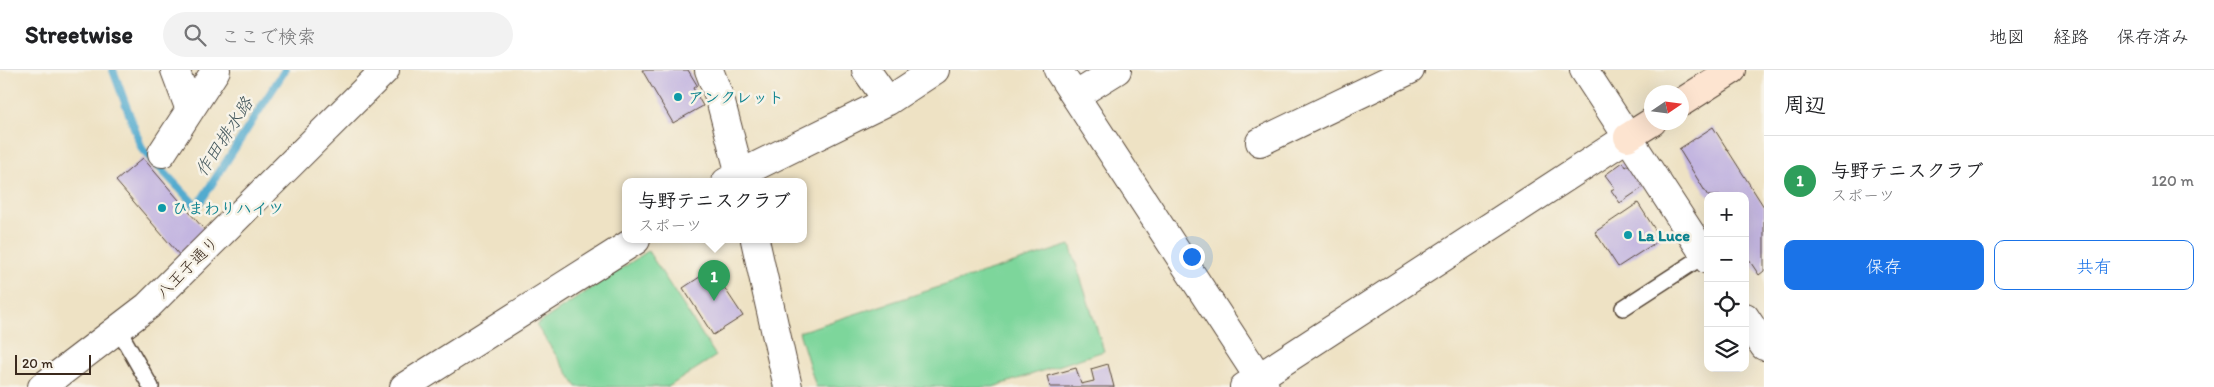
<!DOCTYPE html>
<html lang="ja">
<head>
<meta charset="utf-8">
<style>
	:root { --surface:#fff; --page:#f2f2f2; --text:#202124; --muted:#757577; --line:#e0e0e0; --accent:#1a73e8 }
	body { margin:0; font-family:Itim,"Klee One",sans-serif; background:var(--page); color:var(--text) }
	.controls { position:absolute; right:15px; bottom:15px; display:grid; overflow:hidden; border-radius:10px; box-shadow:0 5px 20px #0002 }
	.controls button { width:45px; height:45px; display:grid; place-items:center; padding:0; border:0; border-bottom:1px solid var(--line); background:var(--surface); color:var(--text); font:25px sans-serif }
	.compass { position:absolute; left:1644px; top:15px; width:45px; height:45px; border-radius:50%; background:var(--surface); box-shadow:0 5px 20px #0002; rotate:77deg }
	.scale { position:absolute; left:15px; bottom:12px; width:76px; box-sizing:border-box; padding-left:5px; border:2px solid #3b2a1e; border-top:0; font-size:14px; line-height:18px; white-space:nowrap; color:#3b2a1e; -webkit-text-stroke:4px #f7f3e8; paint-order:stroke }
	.you { position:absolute; left:1191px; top:186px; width:18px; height:18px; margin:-12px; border:4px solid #fff; border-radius:50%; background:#1a73e8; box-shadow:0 0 0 8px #1a73e833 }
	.badge { display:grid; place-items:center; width:32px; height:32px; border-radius:50%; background:var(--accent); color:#fff; font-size:16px; font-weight:700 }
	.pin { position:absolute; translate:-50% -41px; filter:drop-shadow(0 1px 2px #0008) }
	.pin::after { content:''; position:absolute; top:26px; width:18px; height:15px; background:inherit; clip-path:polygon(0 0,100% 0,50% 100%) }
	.popup { position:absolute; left:622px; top:108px; width:185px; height:65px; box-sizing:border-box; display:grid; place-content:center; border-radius:10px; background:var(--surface); filter:drop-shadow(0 1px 4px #0005); font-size:16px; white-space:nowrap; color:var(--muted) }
	.popup b { font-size:19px; color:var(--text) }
	.popup::after { content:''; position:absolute; left:50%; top:100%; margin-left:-10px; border:10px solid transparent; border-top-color:var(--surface) }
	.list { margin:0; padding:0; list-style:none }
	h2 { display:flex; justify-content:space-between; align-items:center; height:65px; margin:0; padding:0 20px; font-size:21px }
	h2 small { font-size:16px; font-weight:400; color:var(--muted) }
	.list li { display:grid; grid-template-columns:32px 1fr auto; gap:15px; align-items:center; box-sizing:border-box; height:90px; padding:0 20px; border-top:1px solid var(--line) }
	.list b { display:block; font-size:19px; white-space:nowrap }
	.list p { margin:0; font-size:16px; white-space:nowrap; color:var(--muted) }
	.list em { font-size:16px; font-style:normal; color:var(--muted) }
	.actions { display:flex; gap:10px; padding:15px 20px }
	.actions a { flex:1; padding:11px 0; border:1px solid var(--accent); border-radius:10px; text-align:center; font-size:18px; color:var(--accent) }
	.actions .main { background:var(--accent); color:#fff }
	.icon { flex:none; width:28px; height:28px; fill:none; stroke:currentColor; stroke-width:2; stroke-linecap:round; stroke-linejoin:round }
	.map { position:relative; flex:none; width:1764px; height:317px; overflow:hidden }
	header { display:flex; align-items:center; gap:30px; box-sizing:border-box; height:70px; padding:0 25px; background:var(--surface); border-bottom:1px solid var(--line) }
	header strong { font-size:24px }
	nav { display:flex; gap:28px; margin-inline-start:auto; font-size:18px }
	.search { width:350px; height:45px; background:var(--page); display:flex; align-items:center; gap:12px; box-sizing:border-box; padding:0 18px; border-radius:28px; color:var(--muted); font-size:19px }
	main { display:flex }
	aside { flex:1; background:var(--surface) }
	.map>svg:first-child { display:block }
	.green { fill:#7dd69b; stroke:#5c805c }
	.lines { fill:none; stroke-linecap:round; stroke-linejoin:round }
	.stream { stroke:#52abcf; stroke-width:8 }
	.building { fill:#c3b5e0 }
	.lane-casing { stroke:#564637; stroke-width:18 }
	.street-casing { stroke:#564637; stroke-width:30 }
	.secondary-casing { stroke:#564637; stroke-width:30 }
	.lane { stroke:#fff; stroke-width:15 }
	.street { stroke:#fff; stroke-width:28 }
	.secondary { stroke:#fde4d0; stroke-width:28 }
	.culture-dot { fill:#0f9aa8; stroke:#f7f3e8; stroke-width:2 }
	.labels { text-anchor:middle; stroke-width:5; stroke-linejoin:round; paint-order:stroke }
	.culture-label { font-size:16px; font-weight:bold; fill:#0d838f; stroke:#f7f3e8; text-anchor:start }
	.street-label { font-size:16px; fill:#3b2a1e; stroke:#f7f3e8 }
	.water-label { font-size:18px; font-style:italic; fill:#43575c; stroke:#f7f3e8 }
</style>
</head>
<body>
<header>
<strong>Streetwise</strong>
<div class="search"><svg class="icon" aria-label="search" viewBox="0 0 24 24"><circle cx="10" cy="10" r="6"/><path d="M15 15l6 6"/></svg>ここで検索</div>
<nav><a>地図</a><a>経路</a><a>保存済み</a></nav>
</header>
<main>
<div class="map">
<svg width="1764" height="317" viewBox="0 0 1764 317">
	<rect width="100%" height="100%" fill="#f7f3e8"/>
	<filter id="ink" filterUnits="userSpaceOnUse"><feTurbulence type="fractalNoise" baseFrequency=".02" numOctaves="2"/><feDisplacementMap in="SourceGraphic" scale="10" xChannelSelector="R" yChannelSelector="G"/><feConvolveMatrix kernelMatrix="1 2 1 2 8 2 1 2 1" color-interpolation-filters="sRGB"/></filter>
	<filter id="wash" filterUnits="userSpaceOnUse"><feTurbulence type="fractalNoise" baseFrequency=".0096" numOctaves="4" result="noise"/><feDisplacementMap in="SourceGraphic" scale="20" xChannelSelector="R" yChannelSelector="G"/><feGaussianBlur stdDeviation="1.12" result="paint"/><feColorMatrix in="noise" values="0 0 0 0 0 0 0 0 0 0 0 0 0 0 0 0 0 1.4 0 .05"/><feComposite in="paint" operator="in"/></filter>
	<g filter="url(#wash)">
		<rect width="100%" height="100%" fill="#eee2c4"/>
		<path class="green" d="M1070,175L1104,281L993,317H816L799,262Z
			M648,181L716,286L668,317H577L536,255Z"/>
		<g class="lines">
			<path class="stream" d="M113,0L142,79L197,137L285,0"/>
		</g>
		<g id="blocks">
			<path class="building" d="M642,0H688L697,15L693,18L703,36L673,53Z
				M1713,57L1764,137V201L1759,205L1745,184V126H1708L1679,79Z
				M143,88L208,164L181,187L116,111Z
				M1623,92L1626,97L1633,92L1648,114L1620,133L1611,120L1615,118L1605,105Z
				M1638,133L1661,169L1618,197L1595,162Z
				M712,199L743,246L713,265L683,218Z
				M1108,294L1114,317H1050L1047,306L1076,298L1081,314L1094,311L1091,299Z"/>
		</g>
	</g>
	<g filter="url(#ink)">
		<use href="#blocks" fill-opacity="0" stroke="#564637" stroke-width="1"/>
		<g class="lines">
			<defs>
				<path id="lane" d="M1623,238L1705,185
					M118,259L151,317"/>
				<path id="street" d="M175,0L190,40
					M709,0L720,29L742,112
					M866,0L888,31
					M1058,0L1265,317
					M1584,0L1708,190
					M1075,26L1117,0
					M1260,72L1410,0
					M162,83L216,0
					M726,112L740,104L888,31L935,0
					M755,170L788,317
					M1745,247L1764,276
					M42,317L148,236L385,0
					M404,317L636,170
					M1244,317L1628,67"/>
				<path id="secondary" d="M1682,32L1732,0
					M1628,67L1652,52"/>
			</defs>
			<use href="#lane" class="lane-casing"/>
			<use href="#street" class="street-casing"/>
			<use href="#secondary" class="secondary-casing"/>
			<use href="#lane" class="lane"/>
			<use href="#street" class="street"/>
			<use href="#secondary" class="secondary"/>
		</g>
	</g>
	<g class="culture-dot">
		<circle cx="678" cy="27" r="5"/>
		<circle cx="162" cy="138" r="5"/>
		<circle cx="1628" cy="165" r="5"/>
	</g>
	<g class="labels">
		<g class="culture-label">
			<text x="688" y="33">アンクレット</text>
			<text x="172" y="144">ひまわりハイツ</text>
			<text x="1638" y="171">La Luce</text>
		</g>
		<g class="street-label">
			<text transform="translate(187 197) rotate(-45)" y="6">八王子通り</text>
		</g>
		<g class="water-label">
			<text transform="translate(224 67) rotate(-57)" y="6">作田排水路</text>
		</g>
	</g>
</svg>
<div class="controls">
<button>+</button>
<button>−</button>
<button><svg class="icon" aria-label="locate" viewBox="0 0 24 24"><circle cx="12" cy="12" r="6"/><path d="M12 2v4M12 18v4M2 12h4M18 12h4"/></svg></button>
<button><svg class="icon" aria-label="layers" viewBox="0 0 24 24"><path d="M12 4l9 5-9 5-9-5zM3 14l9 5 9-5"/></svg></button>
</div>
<svg class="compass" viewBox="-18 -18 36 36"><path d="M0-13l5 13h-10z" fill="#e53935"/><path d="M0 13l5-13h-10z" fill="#757577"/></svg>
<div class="scale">20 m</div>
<div class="you"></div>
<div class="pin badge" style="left:714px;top:231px;background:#2e9e5b">1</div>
<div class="popup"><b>与野テニスクラブ</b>スポーツ</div>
</div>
<aside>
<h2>周辺<small></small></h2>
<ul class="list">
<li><span class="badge" style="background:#2e9e5b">1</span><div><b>与野テニスクラブ</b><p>スポーツ</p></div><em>120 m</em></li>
</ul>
<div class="actions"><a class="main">保存</a><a>共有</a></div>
</aside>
</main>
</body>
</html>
